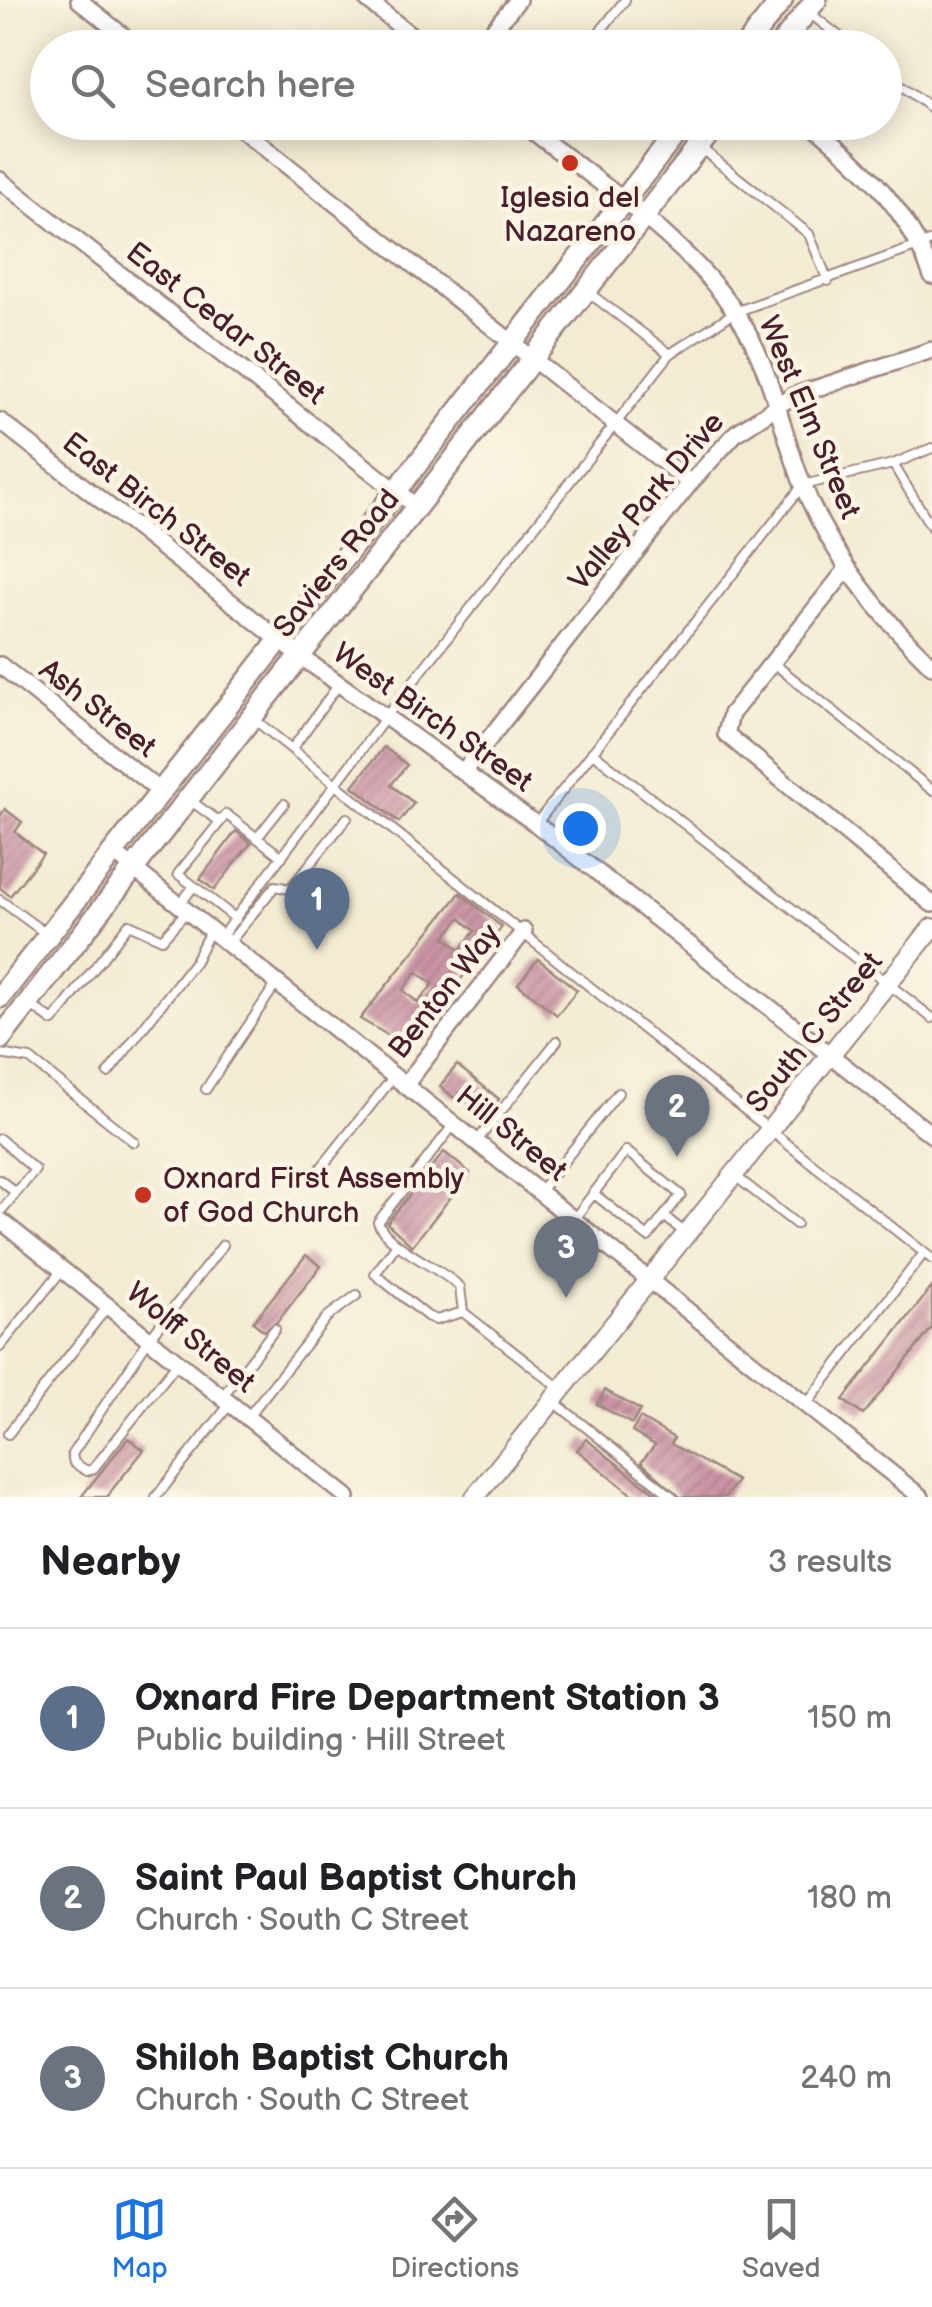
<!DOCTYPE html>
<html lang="en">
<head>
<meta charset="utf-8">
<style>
	:root { --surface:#fff; --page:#f6f6f6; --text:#202124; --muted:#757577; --line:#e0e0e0; --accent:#1a73e8 }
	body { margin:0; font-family:"Balsamiq Sans",sans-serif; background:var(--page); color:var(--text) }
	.you { position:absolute; left:580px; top:828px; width:35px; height:35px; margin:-25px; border:8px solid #fff; border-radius:50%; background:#1a73e8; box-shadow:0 0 0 15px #1a73e833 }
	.badge { display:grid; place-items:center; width:65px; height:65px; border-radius:50%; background:var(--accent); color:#fff; font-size:32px; font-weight:700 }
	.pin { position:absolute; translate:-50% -82px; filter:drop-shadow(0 2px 5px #0008) }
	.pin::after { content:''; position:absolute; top:52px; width:35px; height:30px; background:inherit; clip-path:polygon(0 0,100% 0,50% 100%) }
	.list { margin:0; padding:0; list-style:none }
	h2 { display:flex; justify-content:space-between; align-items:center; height:130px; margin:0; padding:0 40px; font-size:42px }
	h2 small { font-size:32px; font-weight:400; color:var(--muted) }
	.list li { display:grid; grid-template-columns:65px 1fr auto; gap:30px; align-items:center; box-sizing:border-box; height:180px; padding:0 40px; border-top:2px solid var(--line) }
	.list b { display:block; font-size:38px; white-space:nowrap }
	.list p { margin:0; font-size:32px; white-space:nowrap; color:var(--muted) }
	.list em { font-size:32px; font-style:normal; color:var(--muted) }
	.icon { flex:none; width:55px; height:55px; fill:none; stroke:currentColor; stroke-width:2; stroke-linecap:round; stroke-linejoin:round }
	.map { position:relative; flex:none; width:932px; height:1497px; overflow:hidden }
	.search { position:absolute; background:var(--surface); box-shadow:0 5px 25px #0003; left:30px; right:30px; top:30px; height:110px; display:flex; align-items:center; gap:25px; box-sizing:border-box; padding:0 35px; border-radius:55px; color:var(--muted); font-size:38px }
	.sheet { height:670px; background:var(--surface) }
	nav { display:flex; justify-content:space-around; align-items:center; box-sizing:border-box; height:140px; border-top:2px solid var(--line); background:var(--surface); font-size:28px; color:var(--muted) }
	nav a { display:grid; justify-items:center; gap:5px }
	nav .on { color:var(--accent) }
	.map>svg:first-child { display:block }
	.building { fill:url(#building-hatch); fill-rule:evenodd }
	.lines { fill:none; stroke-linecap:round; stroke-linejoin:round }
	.service-casing { stroke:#9e867f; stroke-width:12 }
	.minor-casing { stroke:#9e867f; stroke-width:20 }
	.tertiary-casing { stroke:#9e867f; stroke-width:22 }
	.secondary-casing { stroke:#9e867f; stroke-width:25 }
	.service { stroke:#fff; stroke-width:8 }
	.minor { stroke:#fff; stroke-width:15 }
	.tertiary { stroke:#fff; stroke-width:18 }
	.secondary { stroke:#fff; stroke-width:20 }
	.poi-dot { fill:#c8321e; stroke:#fcf5e5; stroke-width:4 }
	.labels { text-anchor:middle; stroke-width:9; stroke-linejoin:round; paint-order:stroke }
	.poi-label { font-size:30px; fill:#4a1f2b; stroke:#fcf5e5 }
	.street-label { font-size:30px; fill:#4a1f2b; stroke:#fcf5e5 }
</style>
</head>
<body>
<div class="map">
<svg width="932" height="1497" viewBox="0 0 932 1497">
	<defs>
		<pattern id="building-hatch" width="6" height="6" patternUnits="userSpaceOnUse" patternTransform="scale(2.5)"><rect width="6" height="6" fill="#cb94a6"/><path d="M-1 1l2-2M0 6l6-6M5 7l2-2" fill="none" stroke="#a77887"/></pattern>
	</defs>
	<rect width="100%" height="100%" fill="#fcf5e5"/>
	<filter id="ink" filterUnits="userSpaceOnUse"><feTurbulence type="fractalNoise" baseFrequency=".01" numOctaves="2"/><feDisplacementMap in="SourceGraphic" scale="20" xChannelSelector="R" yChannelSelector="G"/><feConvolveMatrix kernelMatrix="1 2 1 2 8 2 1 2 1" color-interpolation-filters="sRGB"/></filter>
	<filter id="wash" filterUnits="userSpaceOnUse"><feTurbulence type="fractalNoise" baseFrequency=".0048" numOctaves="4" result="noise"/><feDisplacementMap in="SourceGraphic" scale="40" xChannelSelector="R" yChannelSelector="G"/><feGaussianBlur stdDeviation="2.25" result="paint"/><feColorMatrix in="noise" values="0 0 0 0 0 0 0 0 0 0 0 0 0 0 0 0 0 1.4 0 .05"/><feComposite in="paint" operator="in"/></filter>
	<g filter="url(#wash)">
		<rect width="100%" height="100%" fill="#f3ecd3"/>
		<g id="blocks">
			<path class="building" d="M384,747L407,765L391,785L414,803L399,822L353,786Z
				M5,809L22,822L15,832L43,854L10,896L0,888V816Z
				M236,831L251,843L214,890L200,879Z
				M460,893L502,927L402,1054L387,1042L391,1037L360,1019ZM460,918L475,931L460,950L445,937ZM417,972L433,984L418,1003L403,990Z
				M538,959L577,990L557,1015L518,984Z
				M457,1065L499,1099L484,1118L459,1093L454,1098L440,1086Z
				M444,1152L470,1173L412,1246L387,1223Z
				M306,1255L321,1266L277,1322L264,1331L253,1322Z
				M932,1287V1328L863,1415L843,1400Z
				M605,1390L640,1410L632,1424L597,1404Z
				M640,1418L674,1438L671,1444L737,1481L725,1497H680L641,1462L655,1445L632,1432Z
				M128,1438L144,1450L106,1497H81Z
				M586,1439L631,1475L661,1497H635L577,1450Z"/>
		</g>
	</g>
	<g filter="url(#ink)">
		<use href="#blocks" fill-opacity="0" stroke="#9e867f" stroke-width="2.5"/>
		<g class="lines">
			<defs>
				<path id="service" d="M807,11L854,48
					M587,48L625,0
					M884,72L932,109
					M702,149L809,234L828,281
					M589,293L670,354
					M893,464L932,528
					M772,662L932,790
					M255,720L932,1259
					M292,749L339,684
					M592,752L932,1018
					M220,822L226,814L257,838L284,804
					M536,824L803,485L893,464L932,448
					M257,838L282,857
					M194,886L236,919
					M0,900L45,933
					M180,904L194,886L178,874L220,822L191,801
					M221,937L398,701L670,354L735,312L932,241
					M229,943L275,886L290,889L347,818
					M32,1006L53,1021L129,924L162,939L188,910
					M0,1054L30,1059L134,1142
					M108,1073L195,961L211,929
					M206,1089L278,981
					M455,1123L378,1222C386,1246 439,1267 460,1287L463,1312
					M0,1139L35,1170L16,1193L0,1180
					M477,1141L557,1041
					M321,1168L395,1075
					M734,1175L796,1224
					M540,1191L618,1093
					M593,1193L648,1237L664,1216
					M0,1212L16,1193
					M574,1219L626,1151L681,1195L664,1216L685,1233
					M397,1244L375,1274L427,1316L436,1320L463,1312
					M463,1312L561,1389
					M0,1347L62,1270
					M178,1362L93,1469L87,1471L74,1463L72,1454L149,1339L223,1245
					M222,1397L275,1329
					M552,1400L673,1497
					M806,1405L924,1253
					M247,1418L327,1317L357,1295
					M8,1434L108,1306
					M156,1497L230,1404"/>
				<path id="minor" d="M79,0L138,48
					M367,0L427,48
					M478,48L518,0
					M232,122L690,483
					M521,122C597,183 696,243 746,329C772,375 782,430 801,480C828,551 877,613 932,666
					M809,122C863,165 909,211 932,276
					M0,180L418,508
					M0,421L300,656L536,824L932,1135
					M847,569L731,714L726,734L932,904
					M0,665L162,793
					M463,772L690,483L736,433L793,396L932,350
					M113,852L921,1497
					M406,1084L524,931
					M0,1220L347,1497"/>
				<path id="tertiary" d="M475,1497L932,928"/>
				<path id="secondary" d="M744,48L782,0
					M778,48L816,0
					M0,997L685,122
					M0,1039L718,122"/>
			</defs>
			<use href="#service" class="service-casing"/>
			<use href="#minor" class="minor-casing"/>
			<use href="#tertiary" class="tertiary-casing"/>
			<use href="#secondary" class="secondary-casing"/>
			<use href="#service" class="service"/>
			<use href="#minor" class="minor"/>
			<use href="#tertiary" class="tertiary"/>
			<use href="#secondary" class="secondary"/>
		</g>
	</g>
	<g class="poi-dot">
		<circle cx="570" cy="163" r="10"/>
		<circle cx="143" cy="1195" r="10"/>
	</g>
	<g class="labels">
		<g class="poi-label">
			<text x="570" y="207">Iglesia del<tspan x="570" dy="34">Nazareno</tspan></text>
			<text x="163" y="1188" text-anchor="start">Oxnard First Assembly<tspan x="163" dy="34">of God Church</tspan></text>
		</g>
		<g class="street-label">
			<text transform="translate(226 323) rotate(38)" y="10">East Cedar Street</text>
			<text transform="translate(810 417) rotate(67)" y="10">West Elm Street</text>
			<text transform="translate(646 501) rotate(-50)" y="10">Valley Park Drive</text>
			<text transform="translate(157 509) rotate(38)" y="10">East Birch Street</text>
			<text transform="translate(336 563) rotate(-51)" y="10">Saviers Road</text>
			<text transform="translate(98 708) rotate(38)" y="10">Ash Street</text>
			<text transform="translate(433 717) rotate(35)" y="10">West Birch Street</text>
			<text transform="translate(444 991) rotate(-52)" y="10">Benton Way</text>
			<text transform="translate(814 1032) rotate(-51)" y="10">South C Street</text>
			<text transform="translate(512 1133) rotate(39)" y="10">Hill Street</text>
			<text transform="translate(191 1337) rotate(39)" y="10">Wolff Street</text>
		</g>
	</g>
</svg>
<div class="you"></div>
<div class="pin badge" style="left:317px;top:950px;background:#5c6f8a">1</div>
<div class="pin badge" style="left:677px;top:1157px;background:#6b7280">2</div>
<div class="pin badge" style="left:566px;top:1298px;background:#6b7280">3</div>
<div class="search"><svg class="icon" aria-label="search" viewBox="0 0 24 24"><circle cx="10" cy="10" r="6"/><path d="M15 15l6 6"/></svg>Search here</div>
</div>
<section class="sheet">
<h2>Nearby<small>3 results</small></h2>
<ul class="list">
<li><span class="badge" style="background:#5c6f8a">1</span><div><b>Oxnard Fire Department Station 3</b><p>Public building · Hill Street</p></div><em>150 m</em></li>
<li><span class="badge" style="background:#6b7280">2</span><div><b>Saint Paul Baptist Church</b><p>Church · South C Street</p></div><em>180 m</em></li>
<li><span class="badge" style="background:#6b7280">3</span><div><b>Shiloh Baptist Church</b><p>Church · South C Street</p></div><em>240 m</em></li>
</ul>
</section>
<nav>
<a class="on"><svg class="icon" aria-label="map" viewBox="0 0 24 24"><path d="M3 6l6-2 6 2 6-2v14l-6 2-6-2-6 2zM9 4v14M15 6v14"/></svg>Map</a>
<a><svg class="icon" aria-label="directions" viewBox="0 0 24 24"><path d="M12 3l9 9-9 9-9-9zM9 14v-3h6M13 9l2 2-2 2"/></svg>Directions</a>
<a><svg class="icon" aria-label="saved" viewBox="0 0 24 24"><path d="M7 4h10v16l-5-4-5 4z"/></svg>Saved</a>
</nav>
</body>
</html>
